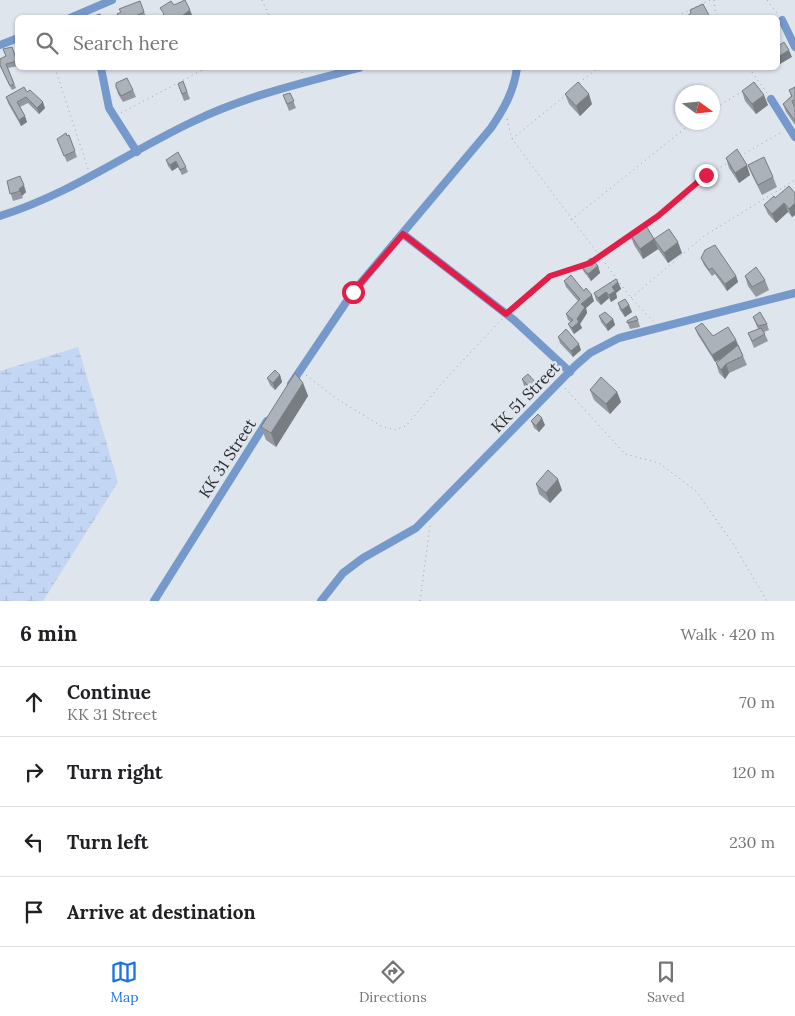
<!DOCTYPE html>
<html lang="en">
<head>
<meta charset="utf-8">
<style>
	:root { --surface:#fff; --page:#f6f6f6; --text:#202124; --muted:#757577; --line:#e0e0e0; --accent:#1a73e8 }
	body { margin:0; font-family:Lora,serif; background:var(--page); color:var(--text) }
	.compass { position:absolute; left:675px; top:85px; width:45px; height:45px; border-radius:50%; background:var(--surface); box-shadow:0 1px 4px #0004; rotate:105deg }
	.stop { position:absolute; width:15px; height:15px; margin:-11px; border:4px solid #e11d48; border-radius:50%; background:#fff }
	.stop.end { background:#e11d48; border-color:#fff; box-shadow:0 1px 5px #0008 }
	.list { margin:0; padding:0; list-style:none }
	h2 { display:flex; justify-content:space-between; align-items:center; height:65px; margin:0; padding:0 20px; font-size:21px }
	h2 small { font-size:16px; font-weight:400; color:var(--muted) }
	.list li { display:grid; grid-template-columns:32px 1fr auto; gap:15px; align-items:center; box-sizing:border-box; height:70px; padding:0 20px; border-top:1px solid var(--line) }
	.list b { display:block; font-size:19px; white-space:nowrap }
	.list p { margin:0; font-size:16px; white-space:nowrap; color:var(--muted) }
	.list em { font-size:16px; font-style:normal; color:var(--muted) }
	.icon { flex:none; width:28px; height:28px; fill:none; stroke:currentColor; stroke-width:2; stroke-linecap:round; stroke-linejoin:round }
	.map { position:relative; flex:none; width:795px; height:601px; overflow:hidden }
	.search { position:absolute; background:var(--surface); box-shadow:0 1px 4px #0004; left:15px; right:15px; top:15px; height:55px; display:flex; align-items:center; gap:12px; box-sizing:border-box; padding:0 18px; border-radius:8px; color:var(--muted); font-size:19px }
	.sheet { height:345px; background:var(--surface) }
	nav { display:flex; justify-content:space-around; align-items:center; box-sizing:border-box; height:70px; border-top:1px solid var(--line); background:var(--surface); font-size:14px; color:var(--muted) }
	nav a { display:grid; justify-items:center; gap:2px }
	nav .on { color:var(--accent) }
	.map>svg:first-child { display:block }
	.wetland { fill:url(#wetland-marsh) }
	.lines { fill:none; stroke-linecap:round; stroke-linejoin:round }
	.path { stroke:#9da1a8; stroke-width:1; stroke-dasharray:1 4; stroke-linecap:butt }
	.street { stroke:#7699cb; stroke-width:8 }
	.wall { fill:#9499a0 }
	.shaded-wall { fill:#787d82 }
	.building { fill:#acb2ba; stroke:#787d82 }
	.route { stroke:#e11d48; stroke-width:6 }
	.labels { text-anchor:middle; stroke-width:5; stroke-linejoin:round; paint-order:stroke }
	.street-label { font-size:16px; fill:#2a2c2f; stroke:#dfe5ed }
</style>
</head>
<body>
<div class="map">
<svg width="795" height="601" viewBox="0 0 795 601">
	<defs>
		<pattern id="wetland-marsh" width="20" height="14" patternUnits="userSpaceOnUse" patternTransform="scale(1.25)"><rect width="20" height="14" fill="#c3d7f4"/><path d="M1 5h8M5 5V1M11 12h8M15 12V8" fill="none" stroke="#a8b9d2"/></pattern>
	</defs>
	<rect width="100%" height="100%" fill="#dfe5ed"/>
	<path class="wetland" d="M78,347L118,482L43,601H0V371Z"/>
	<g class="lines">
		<path class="path" d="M262,0L270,18
			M714,0L716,18
			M767,0L777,13
			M673,18L710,0
			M55,68L88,169
			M299,68L304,75
			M749,68L767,93
			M579,83L598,68
			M712,110L743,91
			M121,113L206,68
			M507,119L512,139L599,255L632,233
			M512,139L567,94
			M740,156L782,132
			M571,220L693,122
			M645,224L706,175L728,163
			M591,261L599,255L631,298L654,322
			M631,298L704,236L795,180
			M512,309L550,276L583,265
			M306,375L337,399L381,426L395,430L406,426L441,384L502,319
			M565,388L625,454L659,463L696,491L734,545L767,601
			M420,601L430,526"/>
		<path class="street" d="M70,18L112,0
			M782,20L795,47
			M0,45L18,38
			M101,68L109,108L137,152
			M771,99L795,137
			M0,216C70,194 127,153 192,122C245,96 302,83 359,68
			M403,234L514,320L570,372
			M291,384L353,292L491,128C504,109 514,91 517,68
			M154,601L267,421
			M321,601L343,573L363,558L416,528L575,366L590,353L619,338L795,293"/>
	</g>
	<path class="wall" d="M140,1L146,17L118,18L121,12Z
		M12,47L18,62V66L8,68L16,88L12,90L0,66V59L6,56Z
		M183,81L190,99L184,101L178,84Z
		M116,87L133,90L136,97L123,102L118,94Z
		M795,87V125L786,112L783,104L791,96L789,90Z
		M742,91L768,105L756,114L745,101Z
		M27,92L45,108L39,114L28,103L20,107L27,122L21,126L8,103L6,97Z
		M290,93L296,108L289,111L283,95Z
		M565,94L592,104L580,116L569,104Z
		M69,135L77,157L67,162L57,139Z
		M726,158L750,175L739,183L729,168Z
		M166,160L186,167L188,172L182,175L178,167L172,171L168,166Z
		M748,165L773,177L777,187L762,195L752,175Z
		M7,181L26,192L22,196L23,198L13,201Z
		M795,193V215L792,217L788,212L776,223L768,214L764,205L775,198Z
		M630,234L654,239L682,253L668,263L658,249L643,259L634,245Z
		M701,258L736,276L738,282L727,291L715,274L712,276L704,265Z
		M581,266H598L600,273L591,281L584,272Z
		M745,276L765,280L769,290L756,297L748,286Z
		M564,281L584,291L594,301L586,308L587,313L580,324L582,328L574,334L571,330L568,324L571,322L568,320L566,314L578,301L566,287Z
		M618,282L621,289L616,293L617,298L611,302L609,298L601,305L596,300L594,293Z
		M618,303L629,305L632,312L625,317L620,310Z
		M599,316L613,319L615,325L608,331L601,322Z
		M753,317L767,324L769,330L764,332L768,341L754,348L748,333L758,329Z
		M638,320L640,327L630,329L627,321Z
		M695,328L713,336L736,340L747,365L729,373L725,379L719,373L716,363L721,359L715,362L698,335Z
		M558,337L581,350L573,357L560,343Z
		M280,375L282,382L275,390L270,385L267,378Z
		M522,379L536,383L539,390L532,395L524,386Z
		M303,383L308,396L276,447L266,440L261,427Z
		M590,390L617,392L621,402L610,414L594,400Z
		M531,421L545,425L539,432L534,428Z
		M536,484L562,490L550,503L539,494Z"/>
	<path class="shaded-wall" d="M190,10L192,15L188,18H179Z
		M789,50L792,57L780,64L778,57Z
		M589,94L592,104L580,116L576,106Z
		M764,95L768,105L756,114L752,104Z
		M43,102L45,108L39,114L37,108Z
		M25,116L27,122L21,126L19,120Z
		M176,161L178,167L172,171L170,165Z
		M747,165L750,175L739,183L735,173Z
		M24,185L26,192L22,196L19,189Z
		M784,203L788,212L776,223L772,214Z
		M795,203V215L792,217L789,209Z
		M654,239L658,249L643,259L640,249Z
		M678,242L682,253L668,263L664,253Z
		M598,266L600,273L591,281L588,274Z
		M736,276L738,282L727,291L725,284Z
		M618,282L621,289L616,293L617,298L611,302L609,295L612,287Z
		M606,292L609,298L601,305L598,298Z
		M592,295L594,301L586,308L587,313L580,324L582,328L574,334L572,328L577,319L581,304Z
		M629,305L632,312L625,317L622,310Z
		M613,319L615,325L608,331L606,325Z
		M736,340L739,348L715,362L712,355Z
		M579,344L581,350L573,357L571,351Z
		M726,364L729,373L725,379L721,370Z
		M280,375L282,382L275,390L273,383Z
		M303,383L308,396L276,447L271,433Z
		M536,383L539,390L532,395L530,388Z
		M617,392L621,402L610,414L606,404Z
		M542,418L545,425L539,432L536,426Z
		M558,479L562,490L550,503L546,493Z"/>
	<path class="building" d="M185,0L190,10L179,18H160L164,14L160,8L171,1L174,5Z
		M140,1L144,12L131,18H118L117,14L121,12L119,9Z
		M703,4L710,17L709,18H685L691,13L690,10Z
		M100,14L101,18H92L91,17Z
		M784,42L789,50L778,57V46Z
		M12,47L17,61L6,64L14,84L10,86L0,65V59L6,56L3,49Z
		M127,78L133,90L121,96L116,87V83Z
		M183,81L187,92L182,94L178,84Z
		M578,82L589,94L576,106L565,94Z
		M754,82L764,95L752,104L742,91Z
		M24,87L27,92L30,90L43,102L37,108L26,97L17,102L25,116L19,120L6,97Z
		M795,87V100L792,101L795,108V121L783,104L792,96L789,90Z
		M290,93L294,101L287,104L283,95Z
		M66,133L67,136L69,135L75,151L64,156L57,139Z
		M737,149L747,165L735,173L726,158Z
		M178,152L186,167L180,170L176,161L170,165L166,160Z
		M764,157L773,177L758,185L748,165Z
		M20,176L24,185L19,189L20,191L10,194L7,181Z
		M789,186L795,193V203L789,209L784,203L772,214L764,205L774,196L775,198Z
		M645,224L654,239L640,249L630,234Z
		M669,229L678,242L664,253L654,239Z
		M715,245L736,276L725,284L712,268L709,270L701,258L705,250Z
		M591,258L598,266L588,274L581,266Z
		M756,267L765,280L752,287L745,276Z
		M571,275L584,291L586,288L592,295L581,304L585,307L577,319L579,322L572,328L568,324L573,320L566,314L580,299L564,281Z
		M616,279L618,282L612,287L615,291L609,295L606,292L598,298L594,293Z
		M625,299L629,305L622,310L618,303Z
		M605,312L613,319L606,325L599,316Z
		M760,312L767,324L758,326L753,317Z
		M636,316L638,320L627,323V321Z
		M702,323L713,336L728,327L736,340L712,355L695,328Z
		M761,328L765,334L752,341L748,333Z
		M566,329L579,344L571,351L558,337Z
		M738,345L743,356L726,364L721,370L716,363Z
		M275,370L280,375L273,383L267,378Z
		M295,373L303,383L271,433L261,427Z
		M528,374L536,383L530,388L522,379Z
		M601,377L617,392L606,404L590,390Z
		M538,414L542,418L536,426L531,421Z
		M548,470L558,479L546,493L536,484Z"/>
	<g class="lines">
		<path class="route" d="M353,292L403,234L506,314L550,276L590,263L658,216L706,175"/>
	</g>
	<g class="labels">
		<g class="street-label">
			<text transform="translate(525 397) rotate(-46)" y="6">KK 51 Street</text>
			<text transform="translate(227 458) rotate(-57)" y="6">KK 31 Street</text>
		</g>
	</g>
</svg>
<svg class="compass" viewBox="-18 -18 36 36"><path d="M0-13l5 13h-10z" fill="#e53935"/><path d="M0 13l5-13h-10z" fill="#757577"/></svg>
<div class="stop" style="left:353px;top:292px"></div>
<div class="stop end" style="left:706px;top:175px"></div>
<div class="search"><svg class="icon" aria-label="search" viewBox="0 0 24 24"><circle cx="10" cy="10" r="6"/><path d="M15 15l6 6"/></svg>Search here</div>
</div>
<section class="sheet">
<h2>6 min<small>Walk · 420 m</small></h2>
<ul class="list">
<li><svg class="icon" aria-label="ahead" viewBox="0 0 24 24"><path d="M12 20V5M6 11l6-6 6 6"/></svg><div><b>Continue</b><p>KK 31 Street</p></div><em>70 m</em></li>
<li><svg class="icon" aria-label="right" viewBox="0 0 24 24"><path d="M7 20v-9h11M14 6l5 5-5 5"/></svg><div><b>Turn right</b></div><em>120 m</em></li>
<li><svg class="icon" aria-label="left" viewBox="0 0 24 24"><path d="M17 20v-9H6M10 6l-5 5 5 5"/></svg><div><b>Turn left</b></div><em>230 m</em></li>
<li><svg class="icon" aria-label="arrive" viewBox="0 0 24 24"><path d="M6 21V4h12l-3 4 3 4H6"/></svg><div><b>Arrive at destination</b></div></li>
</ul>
</section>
<nav>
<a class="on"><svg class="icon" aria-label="map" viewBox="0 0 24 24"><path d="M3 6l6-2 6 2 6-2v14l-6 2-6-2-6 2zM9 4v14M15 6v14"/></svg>Map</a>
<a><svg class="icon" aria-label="directions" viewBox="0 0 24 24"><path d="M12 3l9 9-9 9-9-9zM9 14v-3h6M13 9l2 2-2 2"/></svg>Directions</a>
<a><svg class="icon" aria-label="saved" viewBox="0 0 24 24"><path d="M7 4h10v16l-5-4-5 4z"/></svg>Saved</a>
</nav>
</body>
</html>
